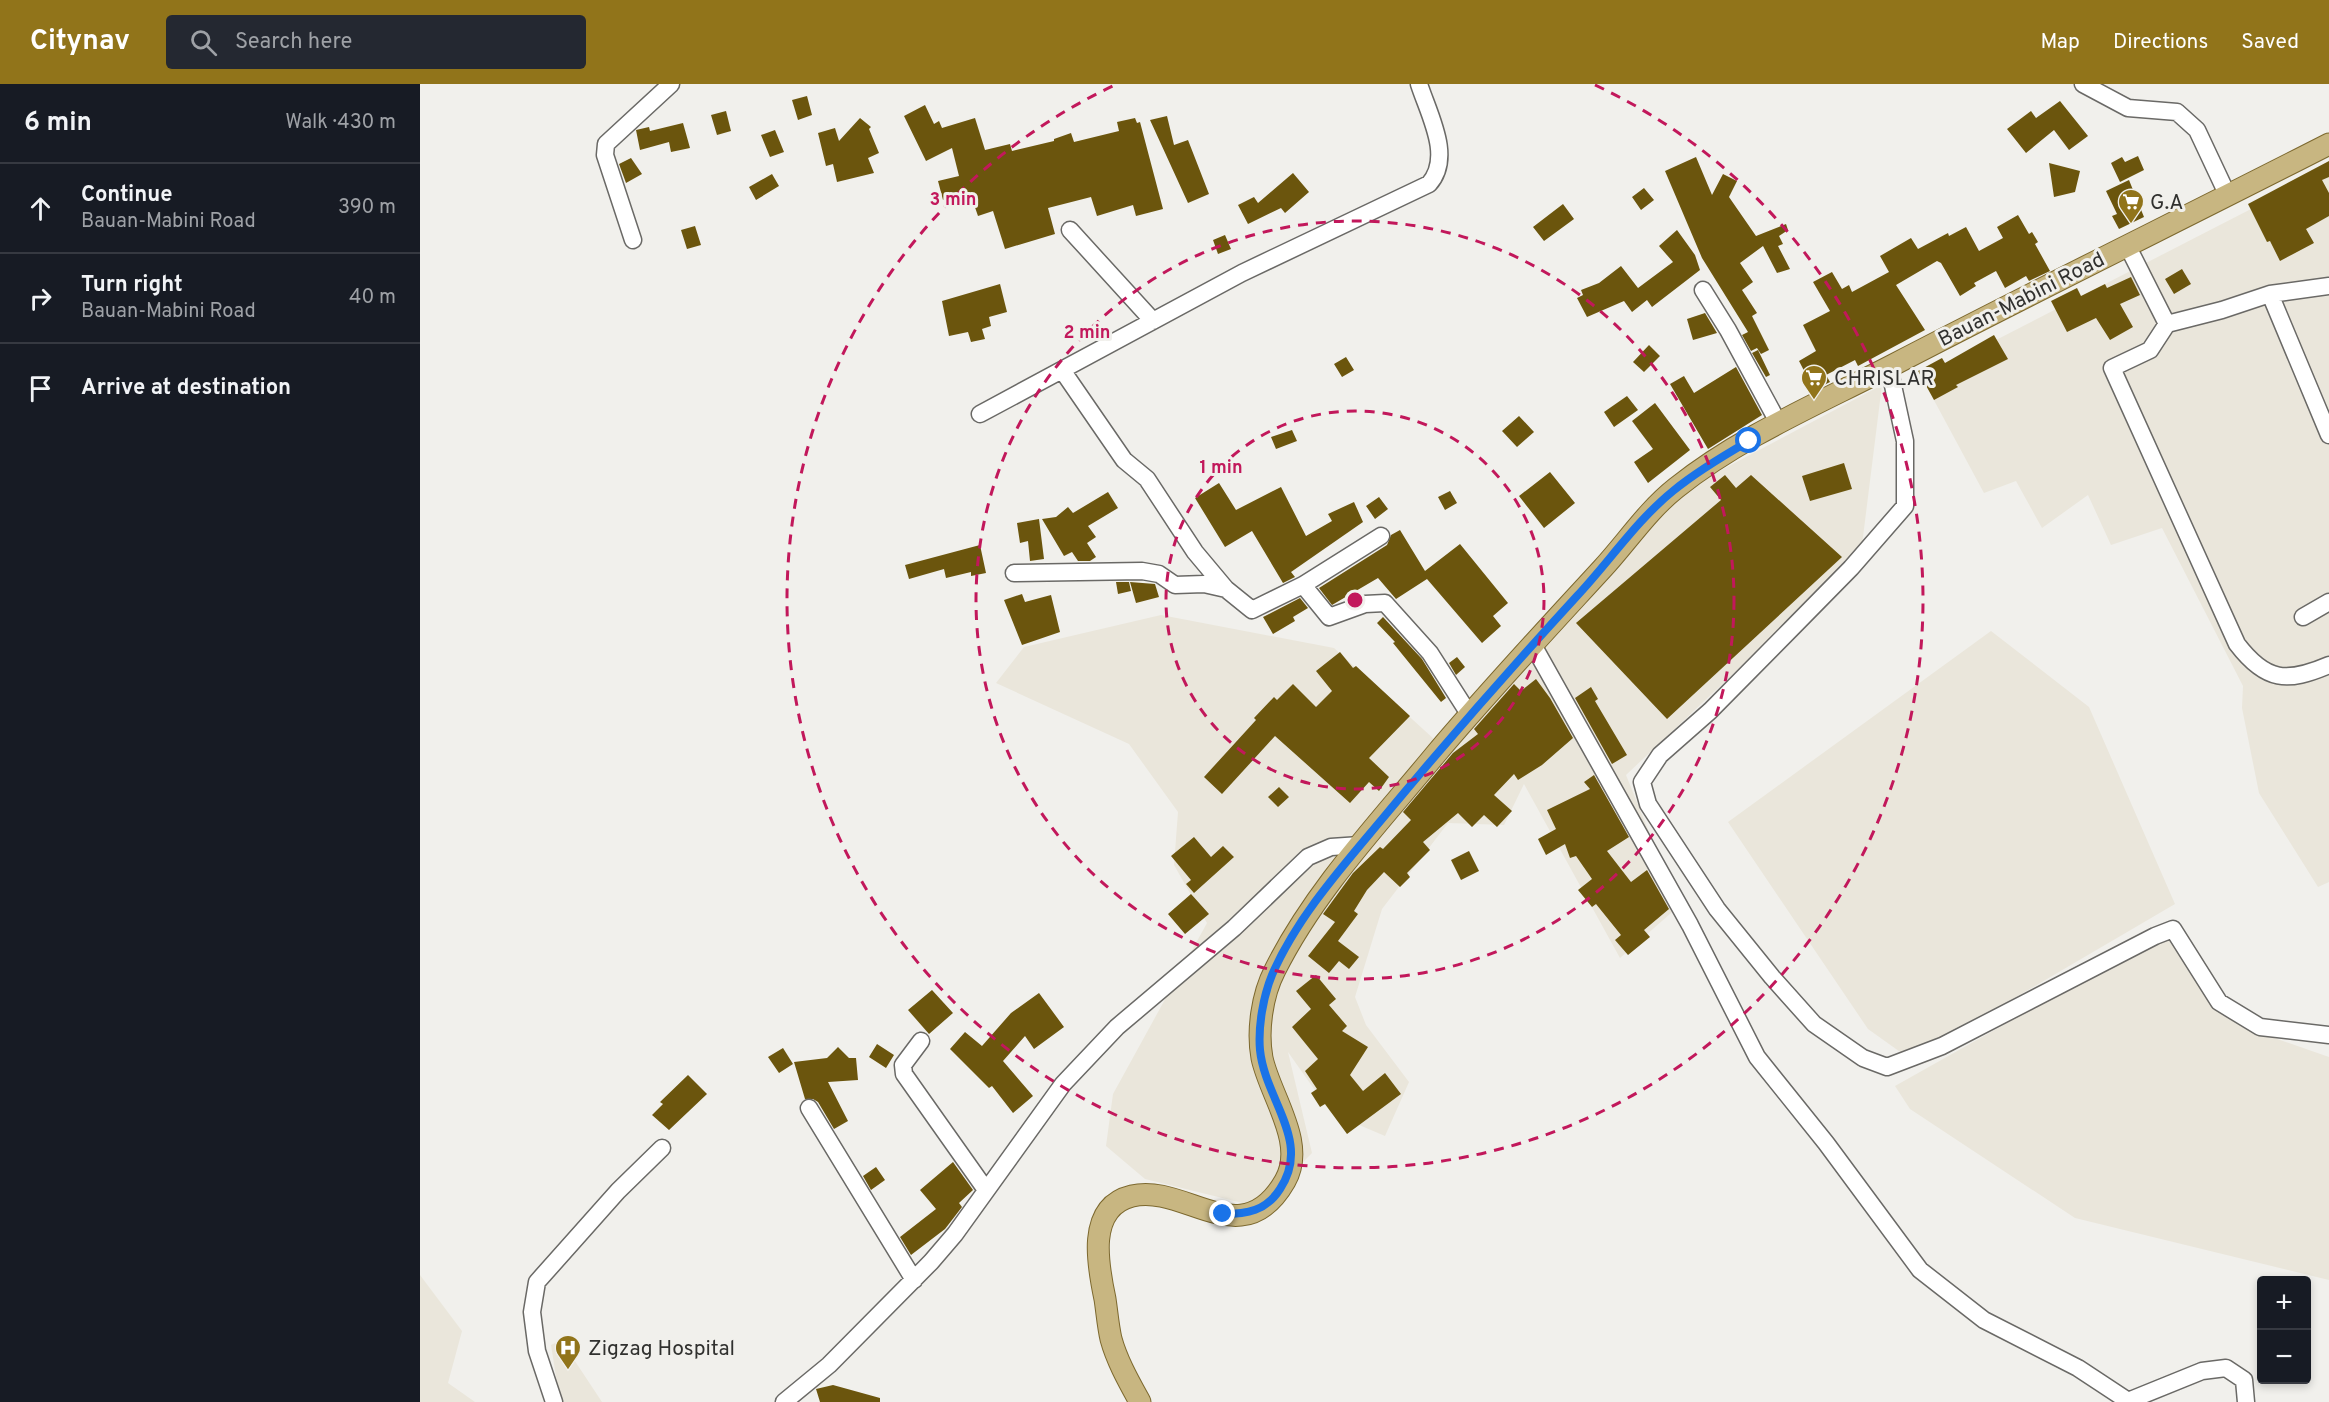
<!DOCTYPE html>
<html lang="en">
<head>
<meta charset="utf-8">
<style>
	:root { --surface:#171b24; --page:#242831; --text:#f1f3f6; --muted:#9ea1a6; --line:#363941; --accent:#91741a }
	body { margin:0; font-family:Overpass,sans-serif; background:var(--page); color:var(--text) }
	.controls { position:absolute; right:18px; bottom:18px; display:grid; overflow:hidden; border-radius:6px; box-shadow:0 3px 9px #0003 }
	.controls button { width:54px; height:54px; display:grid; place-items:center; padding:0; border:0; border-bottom:2px solid var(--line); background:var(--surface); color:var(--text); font:30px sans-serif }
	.stop { position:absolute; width:18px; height:18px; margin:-14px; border:4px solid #1a73e8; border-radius:50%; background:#fff }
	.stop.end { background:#1a73e8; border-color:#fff; box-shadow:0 2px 6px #0008 }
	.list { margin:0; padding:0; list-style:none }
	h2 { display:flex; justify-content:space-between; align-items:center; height:78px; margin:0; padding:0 24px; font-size:26px }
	h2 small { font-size:20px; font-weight:400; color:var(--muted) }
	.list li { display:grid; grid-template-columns:39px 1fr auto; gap:18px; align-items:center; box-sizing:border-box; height:90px; padding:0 24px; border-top:2px solid var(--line) }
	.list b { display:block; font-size:22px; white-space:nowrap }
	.list p { margin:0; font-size:20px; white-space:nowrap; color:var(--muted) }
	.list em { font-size:20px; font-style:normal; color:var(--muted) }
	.icon { flex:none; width:33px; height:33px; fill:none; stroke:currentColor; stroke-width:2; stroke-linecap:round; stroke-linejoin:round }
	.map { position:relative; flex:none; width:1909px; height:1318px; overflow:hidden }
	header { display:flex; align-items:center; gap:36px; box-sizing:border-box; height:84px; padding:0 30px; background:var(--accent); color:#fff }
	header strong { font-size:28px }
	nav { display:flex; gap:33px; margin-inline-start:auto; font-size:21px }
	.search { width:420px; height:54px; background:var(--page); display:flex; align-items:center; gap:15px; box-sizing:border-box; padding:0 21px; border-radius:6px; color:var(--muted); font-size:22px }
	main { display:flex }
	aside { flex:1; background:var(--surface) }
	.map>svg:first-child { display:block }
	.built { fill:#eae6db }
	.building { fill:#6b550d }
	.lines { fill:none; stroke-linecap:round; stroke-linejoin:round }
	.minor-casing { stroke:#6a6966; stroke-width:19 }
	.major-casing { stroke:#7c682e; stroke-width:23 }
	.minor { stroke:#fff; stroke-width:16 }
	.major { stroke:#c8b681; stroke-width:21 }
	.route { stroke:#1a73e8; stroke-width:8 }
	.ring { fill:none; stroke:#c2185b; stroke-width:3; stroke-dasharray:10 8 }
	.labels { text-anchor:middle; stroke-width:6; stroke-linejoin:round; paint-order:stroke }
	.poi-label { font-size:21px; fill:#31312f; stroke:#f1f0ec; text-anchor:start }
	.street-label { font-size:21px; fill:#31312f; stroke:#f1f0ec }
	.centre { fill:#c2185b; stroke:#f1f0ec; stroke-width:3 }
	.ring-label { font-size:18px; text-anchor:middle; font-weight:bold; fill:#c2185b; stroke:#f1f0ec; stroke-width:6; stroke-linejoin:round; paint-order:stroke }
</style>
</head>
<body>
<header>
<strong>Citynav</strong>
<div class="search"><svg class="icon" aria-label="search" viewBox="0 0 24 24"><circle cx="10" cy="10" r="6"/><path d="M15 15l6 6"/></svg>Search here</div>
<nav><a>Map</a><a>Directions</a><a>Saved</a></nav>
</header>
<main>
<aside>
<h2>6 min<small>Walk · 430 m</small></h2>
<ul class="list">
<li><svg class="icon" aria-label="ahead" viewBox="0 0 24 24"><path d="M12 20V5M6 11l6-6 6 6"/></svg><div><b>Continue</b><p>Bauan-Mabini Road</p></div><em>390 m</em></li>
<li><svg class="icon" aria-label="right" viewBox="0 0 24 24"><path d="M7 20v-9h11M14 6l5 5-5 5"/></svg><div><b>Turn right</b><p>Bauan-Mabini Road</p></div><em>40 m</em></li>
<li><svg class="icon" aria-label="arrive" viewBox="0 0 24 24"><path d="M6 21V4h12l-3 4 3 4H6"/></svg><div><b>Arrive at destination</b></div></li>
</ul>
</aside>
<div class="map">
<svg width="1909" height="1318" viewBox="0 0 1909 1318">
	<rect width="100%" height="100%" fill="#f1f0ec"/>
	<path class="built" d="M1909,85V798L1898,803L1839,709L1822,624L1823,602L1742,444L1691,461L1668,411L1622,444L1596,397L1564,409L1502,294Z
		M1462,301L1441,469L1206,691L1259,822L1200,874L1104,700L1084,741L1028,739L962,825L935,913L946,941L989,998L965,1052L911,1029L868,968L892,1069L839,1123L725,1095L686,1062L693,1010L787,839L754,781L758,728L709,660L576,599L604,563L741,531L914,564L1026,666L1256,410Z
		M1571,547L1669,623L1755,820L1490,975L1448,945L1308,738Z
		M1749,848L1831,946L1909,973V1196L1655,1134L1490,1025L1475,1002Z
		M0,1191L42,1247L28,1299L55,1318H0Z
		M141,1256L182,1318H140L131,1261Z"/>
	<path class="building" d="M387,12L392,31L378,36L372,16Z
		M1640,17L1668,52L1649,66L1634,46L1606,69L1587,45L1611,27L1616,34Z
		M505,21L514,40L519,37L522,44L555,34L565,66L590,60L592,67L634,57V55L651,49L654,58L699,47L697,38L715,34L717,39L720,38L743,125L716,132L713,121L677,132L671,113L628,124L635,150L585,165L573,127L558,132L550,109L523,116L518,97L539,92L532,64L506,77L484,32Z
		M306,27L311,47L297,51L291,31Z
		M747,32L754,61L768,56L789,110L768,119L730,36Z
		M440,34L451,43L449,45L459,69L448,74L454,89L417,98L413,80L406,82L398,49L415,44L419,57Z
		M263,39L270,64L251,68L249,58L220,66L216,46L229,43L230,47Z
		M355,46L364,68L350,73L341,51Z
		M1718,72L1724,86L1700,98L1691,79L1702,73L1705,78Z
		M1276,73L1292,111L1303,90L1317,97L1309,113L1336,152L1366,140L1368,146L1359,152L1363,160L1358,162L1370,185L1357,189L1343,162L1320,179L1333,198L1322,206L1337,229L1332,232L1349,266L1341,270L1337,264L1331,267L1322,251L1328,248L1282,174L1245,87Z
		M211,74L222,90L206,99L199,80Z
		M1909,77V93L1902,96L1909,109V132L1886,145L1894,159L1860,177L1850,157L1847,158L1828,120Z
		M1629,79L1660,87L1655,108L1634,113Z
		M873,89L889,108L865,129L861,124L828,140L818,121L834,113L838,119Z
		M352,90L359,102L336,116L329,103Z
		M1709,96L1724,133L1699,145L1692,132L1697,130L1686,107Z
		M1224,104L1234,116L1221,126L1212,113Z
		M1143,120L1154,135L1124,157L1113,143Z
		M1598,131L1609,150L1612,148L1618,158L1615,160L1630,187L1609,197L1606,192L1585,204L1576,187L1554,199L1556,202L1540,212L1521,179L1517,177L1476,201L1505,246L1438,282L1435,276L1406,291L1410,298L1394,306L1379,277L1396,267L1383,241L1410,227L1393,198L1412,188L1422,205L1429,201L1432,208L1469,188L1460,172L1491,154L1498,165L1528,149L1529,152L1546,143L1559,167L1583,154L1577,143Z
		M275,142L281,161L267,165L261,146Z
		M1257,146L1275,171L1280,186L1232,223L1227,216L1212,228L1204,217L1167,233L1157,214L1163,211L1161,206L1179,199L1201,182L1218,204L1253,178L1239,162Z
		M805,151L811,165L798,170L793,156Z
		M1762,185L1771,200L1754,210L1745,195Z
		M1711,193L1720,211L1700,220L1713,243L1690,256L1676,234L1647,248L1631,217L1657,204L1661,212L1685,200L1687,204Z
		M580,200L587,228L569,233L571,242L562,245L565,255L551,258L548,248L529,252L522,217Z
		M1285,229L1297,249L1273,256L1267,235Z
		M1574,251L1588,275L1536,301L1538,303L1514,316L1498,287L1522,274L1525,279Z
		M1229,261L1240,272L1224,288L1213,278Z
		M1338,266L1350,291L1346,293L1332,269Z
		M926,273L934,286L922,293L914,280Z
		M1316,283L1342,331L1288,365L1250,300L1264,292L1274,309Z
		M1207,312L1218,326L1194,343L1184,328Z
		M1235,319L1270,366L1228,399L1214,378L1233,365L1212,337Z
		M1099,332L1114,348L1097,363L1082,347Z
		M872,346L877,357L856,365L851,353Z
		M1424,379L1432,405L1390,417L1382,392Z
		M1130,388L1155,419L1124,444L1099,412Z
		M1305,391L1316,404L1331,391L1422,473L1247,635L1156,539L1301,416L1290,403Z
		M799,399L816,426L861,403L886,452L912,437L908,430L934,418L943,438L871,488L875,493L863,499L832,447L805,463L775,414Z
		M1030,407L1037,419L1025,426L1018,413Z
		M688,408L698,424L668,442L676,453L667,459L676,473L670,477H658L652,468L644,472L622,435L636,433L648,423L653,429Z
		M959,413L968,425L955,435L946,422Z
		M619,435L624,475L610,477L608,457L600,459L597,439Z
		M980,446L1005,487L1040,460L1088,519L1073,532L1081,542L1062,559L1007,495L976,515L958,494L912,521L899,504L967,461L971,451Z
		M560,461L566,489L551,492V488L526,494L524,485L489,495L485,481Z
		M696,498H709L711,507L698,510Z
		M710,498L735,500L739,513L716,519Z
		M602,510L605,518L631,511L640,548L602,561L584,516Z
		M880,514L888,524L873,533L875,537L853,550L843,533Z
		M963,533L1002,575L1026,614L1021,618L973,559L975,558L957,539Z
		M920,568L933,584L936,582L990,632L949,674L969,693L959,707L949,698L930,719L855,652L802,710L784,693L836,636L834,634L854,613L857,616L873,600L896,623L912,607L896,587Z
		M1037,573L1045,583L1036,591L1029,579Z
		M1116,595L1130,614L1153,654L1122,681L1098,696L1094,690L1074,711L1092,727L1077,743L1064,731L1052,743L1038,729L1003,758L1010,766L987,789L990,793L980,803L964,788L947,806L934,827L938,830L918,857L939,873L929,885L919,877L909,889L888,872L915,838L903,830L933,789L960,763L963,765L991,736L983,728L1033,669L1058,650L1054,645L1094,600L1101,607Z
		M1171,603L1178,615L1175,617L1207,671L1192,680L1155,614Z
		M1174,691L1209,753L1187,767L1211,798L1227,786L1249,825L1224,846L1230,853L1208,871L1195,856L1201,851L1176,820L1172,823L1158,806L1172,795L1156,772L1150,774L1145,760L1126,771L1118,755L1136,745L1127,726L1170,705L1164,698Z
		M859,703L869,713L858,723L848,713Z
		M774,753L791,773L803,762L814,773L774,809L766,800L771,796L751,772Z
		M1049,767L1059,787L1041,796L1031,776Z
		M771,810L789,830L765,850L748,830Z
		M896,891L916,915L909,921L927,942L922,947L948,963L930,991L943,1007L965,989L981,1010L927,1050L905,1020L900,1023L891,1009L897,1005L885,987L898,975L872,943L891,925L876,907Z
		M512,906L533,929L509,950L488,926Z
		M619,909L644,943L614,965L605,952L583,977L613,1012L593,1029L572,1002L569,1004L530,965L545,948L562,962L591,929Z
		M457,960L474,971L466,984L449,973Z
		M418,963L429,974H436L438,996L408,998L428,1037L414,1045L398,1018L393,1015H385L374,978L407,974Z
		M363,964L373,980L359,989L348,973Z
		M268,991L287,1010L249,1046L232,1031L243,1020L240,1018Z
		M533,1078L553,1106L539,1119L542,1123L525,1145L491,1171L480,1153L516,1125L500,1106Z
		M456,1083L465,1096L451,1106L443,1092Z
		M413,1301L460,1314V1318H400L396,1305Z"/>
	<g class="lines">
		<defs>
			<path id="minor" d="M1663,0L1708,24L1757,28L1777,46L1808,112
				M650,146L733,237
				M213,156L185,71L186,60L251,0
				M1707,161L1747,240
				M1909,202L1850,210L1802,226L1747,240L1730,266L1692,284L1817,560C1846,598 1867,599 1909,581
				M1283,206L1308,246L1359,340
				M1850,210L1909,351
				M1469,283L1485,357V422L1431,484L1372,544L1290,627L1240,671L1222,698L1228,720L1297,825L1352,893L1394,940L1443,974L1467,983L1522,962L1735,852L1753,845L1799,918L1840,943L1909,951
				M642,286L704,376L727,395L775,468L806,505L832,526L883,501L961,452
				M560,330L822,189L1009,100C1033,73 1009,31 999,0
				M594,489L722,487L739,490L755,501L784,500L806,505
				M883,501L909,533L945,520L965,519L1010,569L1049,630
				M1883,533L1909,518
				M1113,561L1270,841L1337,973L1406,1059L1500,1186L1564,1236L1658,1284L1708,1317L1782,1287L1806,1284L1824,1296L1826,1318
				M501,957L483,981L484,990L566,1106
				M389,1024L494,1196
				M134,1318L117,1267L112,1228L117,1198L198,1107L242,1064
				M364,1318L409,1281L511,1178L535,1150L643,1000L697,943L814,844L888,773L911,763L940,761"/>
			<path id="major" d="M720,1318C709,1298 697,1277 691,1255C688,1242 687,1228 685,1215C678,1182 666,1123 712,1112C765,1099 822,1172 865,1097C887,1059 850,1012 842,974C837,947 842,911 855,886C895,806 959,739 1015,671C1069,607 1126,546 1182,485C1207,458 1227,427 1256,404C1321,352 1400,319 1473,281C1617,206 1764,134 1909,60"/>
		</defs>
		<use href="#minor" class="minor-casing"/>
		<use href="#major" class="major-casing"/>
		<use href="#minor" class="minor"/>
		<use href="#major" class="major"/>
	</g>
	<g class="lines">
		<path class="route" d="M803,1130C827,1130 846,1127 860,1105C892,1057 845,1016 840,966C838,943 843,913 852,891C877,833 923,782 963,734C1026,658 1090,585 1157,512C1189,478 1217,436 1253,407C1276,388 1303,372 1329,357"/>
	</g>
	<g class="ring">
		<circle cx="935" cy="516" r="189"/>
		<circle cx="935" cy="516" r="379"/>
		<path d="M1175 1A568 568 0 1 1 695 1"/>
	</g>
	<defs>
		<symbol id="supermarket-pin" viewBox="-11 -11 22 30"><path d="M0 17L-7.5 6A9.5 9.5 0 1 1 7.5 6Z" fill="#91741a" stroke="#f1f0ec"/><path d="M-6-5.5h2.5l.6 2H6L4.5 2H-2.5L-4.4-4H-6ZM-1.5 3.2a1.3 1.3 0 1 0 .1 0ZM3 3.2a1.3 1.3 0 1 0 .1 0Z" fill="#fff"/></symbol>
		<symbol id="hospital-pin" viewBox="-11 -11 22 30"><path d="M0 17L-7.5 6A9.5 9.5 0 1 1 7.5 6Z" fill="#91741a" stroke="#f1f0ec"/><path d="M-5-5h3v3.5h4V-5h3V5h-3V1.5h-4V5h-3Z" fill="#fff"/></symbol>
	</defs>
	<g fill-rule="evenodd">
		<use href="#supermarket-pin" x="1696" y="103" width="30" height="40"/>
		<use href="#supermarket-pin" x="1379" y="279" width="30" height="40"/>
		<use href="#hospital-pin" x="133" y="1249" width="30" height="40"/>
	</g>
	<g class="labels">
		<g class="poi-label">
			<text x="1730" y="125">G.A</text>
			<text x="1414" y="301">CHRISLAR</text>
			<text x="168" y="1271">Zigzag Hospital</text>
		</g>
		<g class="street-label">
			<text transform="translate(1601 215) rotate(-27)" y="7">Bauan-Mabini Road</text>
		</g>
	</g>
	<circle cx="935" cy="516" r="9" class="centre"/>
	<g class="ring-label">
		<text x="533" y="121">3 min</text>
		<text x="667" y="254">2 min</text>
		<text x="801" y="389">1 min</text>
	</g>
</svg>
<div class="controls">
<button>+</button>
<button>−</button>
</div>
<div class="stop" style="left:1329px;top:357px"></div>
<div class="stop end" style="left:803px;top:1130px"></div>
</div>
</main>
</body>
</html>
